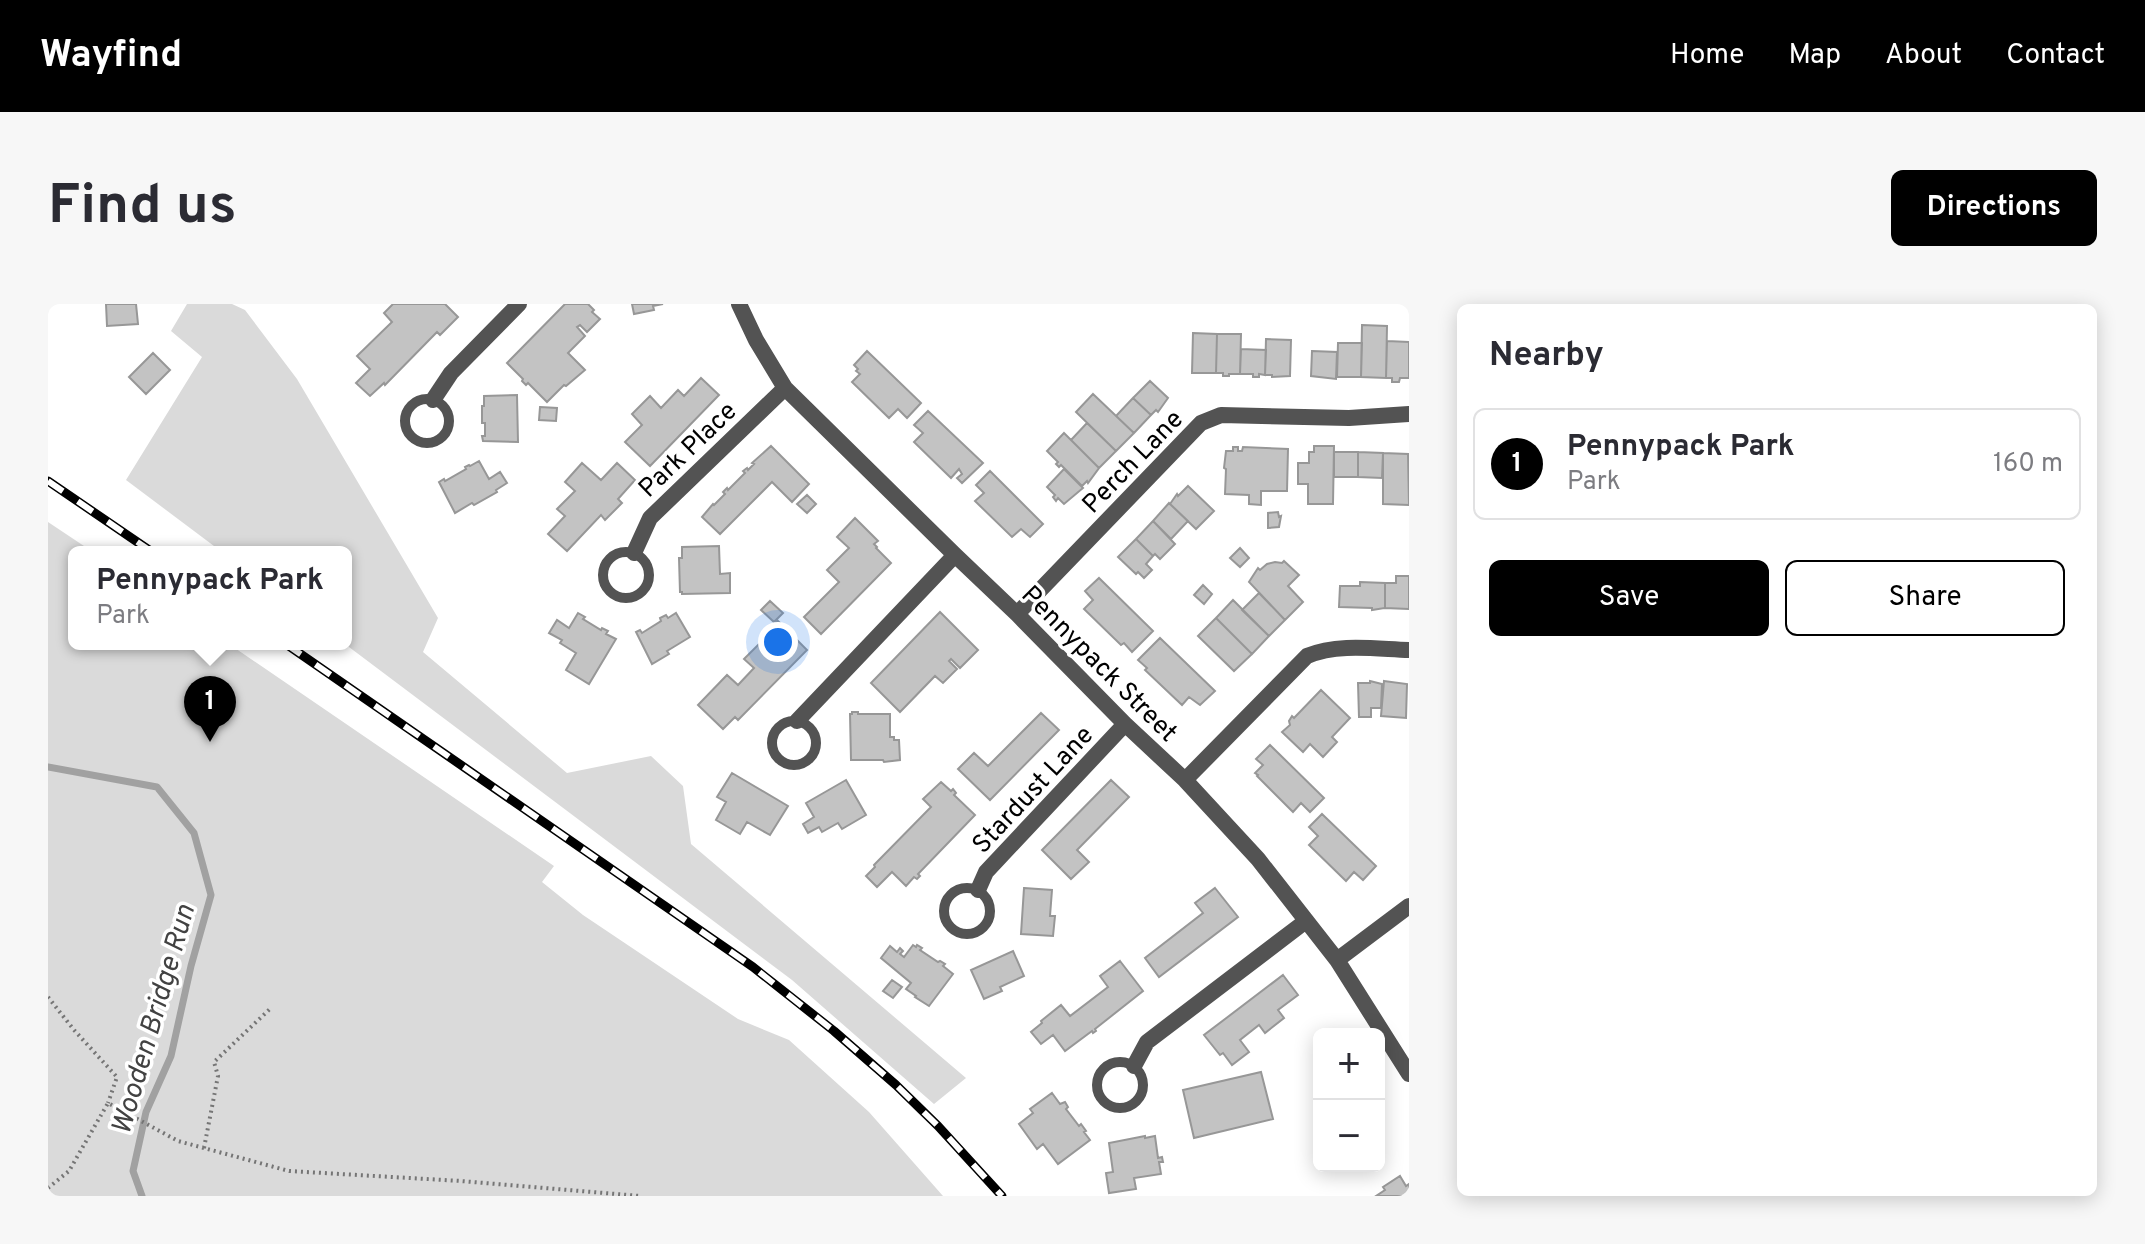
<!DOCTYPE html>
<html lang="en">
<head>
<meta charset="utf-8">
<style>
	:root { --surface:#fff; --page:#f7f7f7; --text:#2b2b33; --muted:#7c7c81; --line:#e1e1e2; --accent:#000 }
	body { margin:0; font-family:Overpass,sans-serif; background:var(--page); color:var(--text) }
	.controls { position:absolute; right:24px; bottom:24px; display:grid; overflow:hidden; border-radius:12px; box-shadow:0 4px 20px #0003 }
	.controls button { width:72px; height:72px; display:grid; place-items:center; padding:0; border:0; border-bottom:2px solid var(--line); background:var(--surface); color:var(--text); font:40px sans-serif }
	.you { position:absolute; left:730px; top:338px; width:28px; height:28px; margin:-20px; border:6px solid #fff; border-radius:50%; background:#1a73e8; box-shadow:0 0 0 12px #1a73e833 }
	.badge { display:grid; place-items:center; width:52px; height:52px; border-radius:50%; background:var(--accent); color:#fff; font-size:26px; font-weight:700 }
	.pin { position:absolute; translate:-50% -66px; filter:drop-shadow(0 2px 4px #0008) }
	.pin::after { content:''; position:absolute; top:42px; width:28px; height:24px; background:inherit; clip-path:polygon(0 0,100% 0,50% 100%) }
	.popup { position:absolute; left:20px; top:242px; width:284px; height:104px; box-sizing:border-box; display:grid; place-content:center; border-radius:12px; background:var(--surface); filter:drop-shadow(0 2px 6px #0005); font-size:26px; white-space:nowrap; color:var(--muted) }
	.popup b { font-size:30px; color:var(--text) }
	.popup::after { content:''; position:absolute; left:50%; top:100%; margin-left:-16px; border:16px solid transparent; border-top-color:var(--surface) }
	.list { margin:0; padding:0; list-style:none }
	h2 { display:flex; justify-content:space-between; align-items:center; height:104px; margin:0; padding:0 32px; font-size:34px }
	h2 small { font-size:26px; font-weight:400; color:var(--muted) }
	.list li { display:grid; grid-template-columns:52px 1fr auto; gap:24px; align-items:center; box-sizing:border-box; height:112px; margin:0 16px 16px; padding:0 16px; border:2px solid var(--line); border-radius:12px }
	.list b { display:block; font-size:30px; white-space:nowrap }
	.list p { margin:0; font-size:26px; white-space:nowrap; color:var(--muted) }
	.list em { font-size:26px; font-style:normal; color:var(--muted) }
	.actions { display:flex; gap:16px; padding:24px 32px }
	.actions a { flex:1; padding:18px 0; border:2px solid var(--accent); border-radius:12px; text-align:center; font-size:28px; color:var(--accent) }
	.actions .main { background:var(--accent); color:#fff }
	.map { position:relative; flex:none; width:1361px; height:892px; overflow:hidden; border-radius:12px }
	header { display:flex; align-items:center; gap:48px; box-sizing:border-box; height:112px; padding:0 40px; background:var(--accent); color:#fff }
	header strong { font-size:38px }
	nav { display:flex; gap:44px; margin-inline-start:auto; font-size:28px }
	.intro { display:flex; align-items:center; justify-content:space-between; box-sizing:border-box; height:192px; padding:0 48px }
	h1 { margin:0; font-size:56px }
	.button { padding:20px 36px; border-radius:12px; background:var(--accent); color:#fff; font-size:28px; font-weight:700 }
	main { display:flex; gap:48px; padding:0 48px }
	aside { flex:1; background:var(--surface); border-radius:12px; box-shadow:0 4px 20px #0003 }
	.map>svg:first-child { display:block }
	.green { fill:#dadada }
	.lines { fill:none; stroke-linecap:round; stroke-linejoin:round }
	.stream { stroke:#a1a1a1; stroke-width:7 }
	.building { fill:#c3c3c3; stroke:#979797; stroke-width:2 }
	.path { stroke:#757575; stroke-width:4; stroke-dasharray:2 4; stroke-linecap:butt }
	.lane { stroke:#535353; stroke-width:10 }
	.street { stroke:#535353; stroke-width:16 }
	.rail-casing { stroke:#000; stroke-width:9 }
	.rail { stroke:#fff; stroke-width:6; stroke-dasharray:18; stroke-linecap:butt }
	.labels { text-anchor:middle; stroke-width:7; stroke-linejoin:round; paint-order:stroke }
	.street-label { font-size:26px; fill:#000; stroke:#fff }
	.water-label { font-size:28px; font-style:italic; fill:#424242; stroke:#fff }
</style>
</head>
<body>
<header>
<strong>Wayfind</strong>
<nav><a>Home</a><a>Map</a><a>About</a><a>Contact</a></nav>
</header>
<div class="intro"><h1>Find us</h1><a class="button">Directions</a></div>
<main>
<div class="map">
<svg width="1361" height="892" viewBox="0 0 1361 892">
	<rect width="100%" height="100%" fill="#fff"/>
	<path class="green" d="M139,0H184L197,6L249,75L390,314L375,348L519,469L603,452L635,482L643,540L918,774L886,800L744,676L297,340L298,248H174L78,176L154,53L123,27Z
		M0,218L45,248H26V340H181L506,562L494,578L535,611L690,715L741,736L821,808L895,892H0Z"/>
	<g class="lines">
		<path class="stream" d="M0,463L109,483L146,529L163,591L143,662L123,752L98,808L85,867L94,892"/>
	</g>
	<path class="building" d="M58,0H88L90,20L59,22Z
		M345,0H397L410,13L392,31L389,28L337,81L336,79L322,92L308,79L322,65L309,52L344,18L336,9Z
		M517,0H540L546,6L544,8L552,15L539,28L532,21L529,23L537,32L520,49L537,66L518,82L516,81L499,98L480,79L478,81L474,77L475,75L459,59Z
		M584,0H615L605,2L606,6L586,10Z
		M1314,21L1339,22L1338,74L1313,73Z
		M1145,29L1169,30L1168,69H1144Z
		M1169,30H1193L1192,70H1181V72H1175V69H1168Z
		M1218,35L1243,36L1242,72L1224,73V71H1217Z
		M1339,37L1361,38V74H1352L1351,78H1344V74H1338Z
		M1290,39H1314L1313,73H1289Z
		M1193,45L1218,46L1217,71L1211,70V73H1205V70H1192Z
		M819,47L873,99L859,114L850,105L841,114L804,78L812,70L808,67L810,65L806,61Z
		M1264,47L1289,48L1288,75L1263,72Z
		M105,49L122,66L98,90L81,73Z
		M653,74L671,91L602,162L577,138L594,121L584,110L602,92L613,104L630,86L636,92Z
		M1102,77L1120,94L1110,108L1108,106L1103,111L1085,94Z
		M1045,90L1086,129L1068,147L1028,108Z
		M469,91L470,138L435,137L434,132H437V119H434V102H436V92Z
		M1085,94L1103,111L1086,129L1068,112Z
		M492,103L509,104L508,117L491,116Z
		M880,107L935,159L914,179L909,174L914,170L911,165L903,174L866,138L875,129L866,121Z
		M1039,119L1068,147L1051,164L1023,136Z
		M1016,129L1051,164L1040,179L1039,177L1034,182L1013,161L1011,163L1008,160L1010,158L999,147Z
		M723,142L761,180L744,198L724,178L672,230L654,213L665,200L666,201L677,190L675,188L679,184L680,186L697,169L695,167L699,164L700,166L706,160L704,159Z
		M1266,142H1286L1285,200H1260V180H1250V159H1261V148H1266Z
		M1185,143H1190V147H1194L1195,143L1240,145L1239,187H1213V201L1201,200V191L1177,190L1178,165L1176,164L1178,147H1185Z
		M1286,148H1310V173H1286Z
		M1310,148L1335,149L1334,174L1310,173Z
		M1335,149L1360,150L1361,201L1335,200Z
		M431,157L441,175L452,168L459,179L448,186L449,188L426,201L424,199L407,209L391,178L396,175L397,177L418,165L417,163L421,161L422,162Z
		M534,159L553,176L569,159L587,176L570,195L574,199L557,216L553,211L519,247L500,230L517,212L509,205L527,187L517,178Z
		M1016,165L1035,184L1016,200L1010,194L1008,197L1005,193L1007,191L999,183Z
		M942,167L995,220L982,233L973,225L964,233L927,197L936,189L928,181Z
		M1140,182L1166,207L1148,225L1122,200L1129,190L1130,192Z
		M759,191L768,200L759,209L749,200Z
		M1121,199L1140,217L1123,235L1105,217Z
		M1230,208L1231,213L1233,212L1231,223L1220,224V209Z
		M807,214L830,237L826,240L829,243L828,244L843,259L773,330L756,313L791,278L779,266L801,244L789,233Z
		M1105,217L1127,240L1112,255L1107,250L1105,252L1088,235Z
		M1088,235L1105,252L1098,260L1104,266L1096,274L1090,268L1088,270L1070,253Z
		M671,242L672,270L682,269V289L634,290V288H632L631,254H634V243Z
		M1192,244L1201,254L1192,263L1182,254Z
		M1236,257L1251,271L1240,282L1255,298L1237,316L1201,278L1210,264L1212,266L1219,260L1227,258L1234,259Z
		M1348,272H1361V305L1337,304V279H1348Z
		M1051,274L1105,327L1084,348L1076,339L1073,341L1036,305L1045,296L1037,287Z
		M1312,278L1337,279V304L1324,306V304L1291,303L1292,282H1312Z
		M1155,281L1164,290L1156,300L1146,291Z
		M1211,289L1237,316L1221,332L1194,306Z
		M1185,296L1221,332L1204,350L1168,314Z
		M722,297L735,309L726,318L713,306Z
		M892,308L930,346L912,364L903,355L901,357L909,365L895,379L887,372L852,408L823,379Z
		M530,309L537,313L535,315L553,326L554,324L560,327L558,330L568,335L541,380L518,366L528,349L512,339L514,336L501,329L509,316L521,324Z
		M628,309L642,333L619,347L621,350L604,360L588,328L592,326L594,329L613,317L612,314L618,311L620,314Z
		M1168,314L1204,350L1186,367L1150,332Z
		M730,317L759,346L690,416L687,413L675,425L650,401L679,371L690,381L706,364L696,355L715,336L725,344L714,334Z
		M1112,334L1167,387L1152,401L1141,393L1134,401L1097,366L1099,364L1090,356Z
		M1322,377L1334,380L1333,404H1323V413H1311L1310,379H1322Z
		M1336,377L1359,380L1358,414L1333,412Z
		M1273,386L1302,414L1284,433L1289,438L1275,453L1262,440L1255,448L1234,428L1242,421L1241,417L1244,412L1246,414Z
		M804,408H810V410H842V433H846V436H851L852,456L836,458L835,456H803L802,410H804Z
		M993,409L1011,426L942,496L910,465L926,449L940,462Z
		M1222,441L1276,494L1262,508L1253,499L1245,508L1209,472L1210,471L1207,469L1215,461L1208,455Z
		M684,469L740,502L722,531L699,518L692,530L668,516L678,498L669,493Z
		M798,476L818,511L794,525L790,519L774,528L771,523L760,529L755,520L766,513L758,499Z
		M1063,476L1081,493L1029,546L1041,558L1023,575L994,546Z
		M893,478L903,487L905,485L908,489L906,491L927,511L870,570L872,572L869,575L866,573L858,582L844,568L829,583L818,572L827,563L826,561L883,503L875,495Z
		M1274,510L1328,562L1315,576L1306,568L1298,577L1261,541L1270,532L1261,523Z
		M976,584L1004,586L1002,612H1007L1005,632L973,630Z
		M1167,584L1190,613L1111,673L1097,654L1155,609L1147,599Z
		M865,641L868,643L869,641L874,644L872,646L890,658L892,657L897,660L895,662L905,670L881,702L867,693L868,692L858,685L863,679L833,654L842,642L849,648L852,644L855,647L852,650L856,653Z
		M965,647L976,672L952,683L954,687L936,695L923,666Z
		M1072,657L1095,687L1047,725L1048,727L1045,729L1044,727L1017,747L1005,731L993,740L983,728L994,719L993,717L1013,701L1022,712L1060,683L1052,672Z
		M1235,671L1250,691L1230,706L1236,714L1217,729L1211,721L1192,736L1201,748L1184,761L1175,749L1172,751L1156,731Z
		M844,676L854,683L845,694L835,687Z
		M1213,768L1225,815L1146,834L1135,786Z
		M1004,789L1012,800L1017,798L1020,803L1018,805L1031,822L1033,820L1038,827L1036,828L1042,836L1010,860L995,840L989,845L971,820L985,809L982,805Z
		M1097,832V834L1107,832L1110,854L1114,853L1115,858H1111L1113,870L1086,874L1088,885L1061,889L1058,869L1065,868L1061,839Z
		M1352,872L1358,882L1361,880V892H1328L1337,886L1335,883Z"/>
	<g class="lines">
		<path class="path" d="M0,693L26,726L69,773L60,799
			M156,844L170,772L166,758L224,703
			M0,884L21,867L60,799L130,837L241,867L413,877L592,892"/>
		<path class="lane" d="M357 117a22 22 0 1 1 44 0a22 22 0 1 1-44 0Z
			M555 271a23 23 0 1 1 46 0a23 23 0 1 1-46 0Z
			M724 439a22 22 0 1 1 44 0a22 22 0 1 1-44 0Z
			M896 607a23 23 0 1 1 46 0a23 23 0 1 1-46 0Z
			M1049 781a23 23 0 1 1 46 0a23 23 0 1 1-46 0Z"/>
		<path class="street" d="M691,0L708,36L737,84L907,251L969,310L1077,420L1137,476L1210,555L1289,656L1361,770
			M385,96L403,69L471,0
			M586,249L602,214L737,84
			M969,310L1153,119L1173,111L1301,114L1361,110
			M749,417L907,251
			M1137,476L1259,352C1290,339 1328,345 1361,346
			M930,586L938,568L1077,420
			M1289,656L1361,602
			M1086,762L1099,738L1258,617"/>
		<defs>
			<path id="rail" d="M0,177L104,248
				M238,340L705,663L786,727L848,781L890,822L954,892"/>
		</defs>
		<use href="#rail" class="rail-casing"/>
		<use href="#rail" class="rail"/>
	</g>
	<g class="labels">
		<g class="street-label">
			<text transform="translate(639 145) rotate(-44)" y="9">Park Place</text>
			<text transform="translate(1084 157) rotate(-46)" y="9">Perch Lane</text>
			<text transform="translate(1052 359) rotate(45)" y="9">Pennypack Street</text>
			<text transform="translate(984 485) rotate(-47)" y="9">Stardust Lane</text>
		</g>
		<g class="water-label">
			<text transform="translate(104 715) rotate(-74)" y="10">Wooden Bridge Run</text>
		</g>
	</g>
</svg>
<div class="controls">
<button>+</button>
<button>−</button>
</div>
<div class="you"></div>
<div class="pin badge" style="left:162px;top:438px">1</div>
<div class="popup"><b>Pennypack Park</b>Park</div>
</div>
<aside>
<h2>Nearby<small></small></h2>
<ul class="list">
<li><span class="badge">1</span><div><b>Pennypack Park</b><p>Park</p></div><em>160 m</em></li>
</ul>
<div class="actions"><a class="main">Save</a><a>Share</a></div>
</aside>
</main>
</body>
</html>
